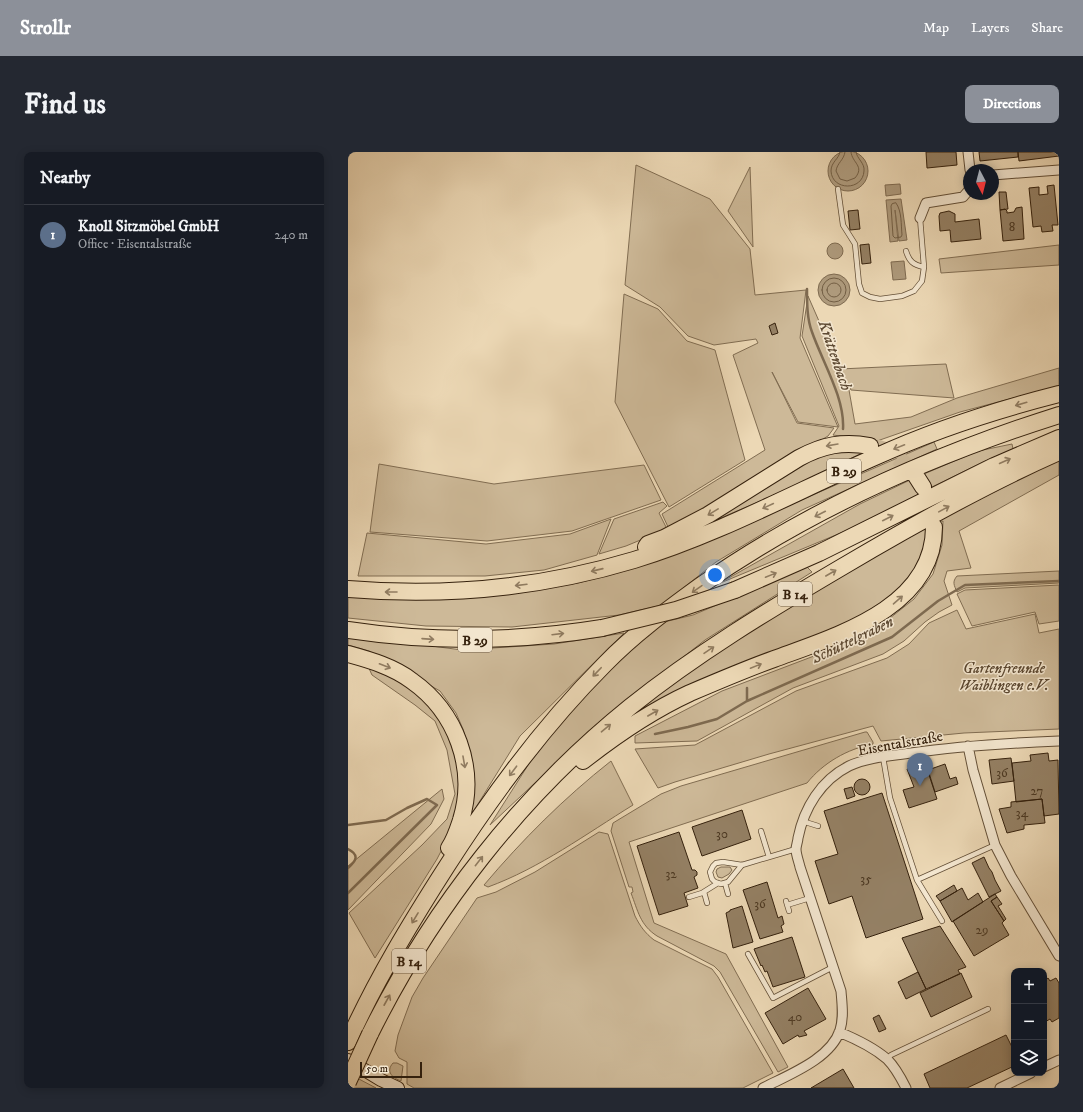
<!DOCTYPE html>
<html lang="en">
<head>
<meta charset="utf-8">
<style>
	:root { --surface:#171b24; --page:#242831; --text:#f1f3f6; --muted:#9ea1a6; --line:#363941; --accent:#8c9099 }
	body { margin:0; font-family:"IM FELL DW Pica",serif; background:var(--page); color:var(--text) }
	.controls { position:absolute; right:12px; bottom:12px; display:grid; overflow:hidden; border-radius:8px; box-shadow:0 2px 10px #0003 }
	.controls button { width:36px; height:36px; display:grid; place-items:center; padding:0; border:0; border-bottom:1px solid var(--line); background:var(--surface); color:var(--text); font:20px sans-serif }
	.compass { position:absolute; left:615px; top:12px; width:36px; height:36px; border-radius:50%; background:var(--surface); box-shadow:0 2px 10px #0003; rotate:173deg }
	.scale { position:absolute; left:12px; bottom:10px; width:62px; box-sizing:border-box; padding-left:4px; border:2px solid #35210d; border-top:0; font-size:11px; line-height:14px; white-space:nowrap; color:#35210d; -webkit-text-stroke:3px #f3e6cf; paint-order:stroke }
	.you { position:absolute; left:367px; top:423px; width:14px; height:14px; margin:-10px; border:3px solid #fff; border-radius:50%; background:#1a73e8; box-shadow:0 0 0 6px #1a73e833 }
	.badge { display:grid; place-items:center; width:26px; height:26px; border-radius:50%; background:var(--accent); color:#fff; font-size:13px; font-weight:700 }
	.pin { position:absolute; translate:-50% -33px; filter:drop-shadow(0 1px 2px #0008) }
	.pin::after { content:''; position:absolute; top:21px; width:14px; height:12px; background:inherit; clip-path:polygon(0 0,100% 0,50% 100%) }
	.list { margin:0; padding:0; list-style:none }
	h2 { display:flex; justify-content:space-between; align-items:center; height:52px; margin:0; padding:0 16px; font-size:17px }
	h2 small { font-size:13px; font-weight:400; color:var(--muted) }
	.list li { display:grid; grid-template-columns:26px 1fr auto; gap:12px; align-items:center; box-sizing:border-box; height:60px; padding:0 16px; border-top:1px solid var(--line) }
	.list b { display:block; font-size:15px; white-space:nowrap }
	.list p { margin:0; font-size:13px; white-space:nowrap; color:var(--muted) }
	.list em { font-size:13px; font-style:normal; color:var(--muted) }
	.icon { flex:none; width:22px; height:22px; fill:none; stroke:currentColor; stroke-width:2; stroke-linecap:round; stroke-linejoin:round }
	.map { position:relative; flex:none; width:711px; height:936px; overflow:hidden; border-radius:8px }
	header { display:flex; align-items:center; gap:24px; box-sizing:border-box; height:56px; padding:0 20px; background:var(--accent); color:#fff }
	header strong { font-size:19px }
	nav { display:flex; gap:22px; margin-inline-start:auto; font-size:14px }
	.intro { display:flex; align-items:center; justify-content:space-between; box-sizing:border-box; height:96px; padding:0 24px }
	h1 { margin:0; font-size:28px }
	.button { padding:10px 18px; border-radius:8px; background:var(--accent); color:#fff; font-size:14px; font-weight:700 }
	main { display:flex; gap:24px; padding:0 24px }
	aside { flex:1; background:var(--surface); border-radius:8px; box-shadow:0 2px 10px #0003 }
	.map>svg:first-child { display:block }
	.green { fill:#cdb998; stroke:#816d52 }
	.water { fill:#ae9a7c; stroke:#7e6a50 }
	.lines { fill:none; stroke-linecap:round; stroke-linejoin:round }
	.shore { stroke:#725e44; stroke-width:1 }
	.stream { stroke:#7e6a50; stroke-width:2.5 }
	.building { fill:#948064; stroke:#35210d }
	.highway-tunnel { stroke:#c7b393; stroke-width:16; stroke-dasharray:16 8; stroke-linecap:butt }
	.lane-casing { stroke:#634f37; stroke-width:6 }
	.street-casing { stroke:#634f37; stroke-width:11 }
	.secondary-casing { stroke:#35210d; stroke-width:14 }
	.highway-casing { stroke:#35210d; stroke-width:18 }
	.lane { stroke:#f3e6cf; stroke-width:4.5 }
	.street { stroke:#f3e6cf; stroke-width:9 }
	.secondary { stroke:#f3e6cf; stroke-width:12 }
	.highway { stroke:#ecd8b5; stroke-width:16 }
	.highway-bridge-casing { stroke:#35210d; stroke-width:18; stroke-linecap:butt }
	.highway-bridge { stroke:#ecd8b5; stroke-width:16 }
	.oneway { stroke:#907c61 }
	.labels { text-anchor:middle; stroke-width:3; stroke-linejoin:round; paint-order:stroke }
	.number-label { font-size:13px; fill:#4d3923 }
	.shield { fill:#f3e6cf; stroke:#6e5c47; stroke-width:1 }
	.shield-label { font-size:14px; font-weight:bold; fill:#35210d }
	.park-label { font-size:15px; font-style:italic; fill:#5b4730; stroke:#f3e6cf }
	.street-label { font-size:15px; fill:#35210d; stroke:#f3e6cf }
	.water-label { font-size:16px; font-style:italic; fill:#5f4b34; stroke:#f3e6cf }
</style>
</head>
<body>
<header>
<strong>Strollr</strong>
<nav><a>Map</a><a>Layers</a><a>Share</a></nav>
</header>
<div class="intro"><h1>Find us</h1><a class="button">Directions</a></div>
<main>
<aside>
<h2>Nearby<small></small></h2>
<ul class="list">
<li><span class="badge" style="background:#5c6f8a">1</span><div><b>Knoll Sitzmöbel GmbH</b><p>Office · Eisentalstraße</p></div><em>240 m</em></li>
</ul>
</aside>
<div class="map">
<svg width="711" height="936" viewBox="0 0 711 936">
	<rect width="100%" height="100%" fill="#ecd8b5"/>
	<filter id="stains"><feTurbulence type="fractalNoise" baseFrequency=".005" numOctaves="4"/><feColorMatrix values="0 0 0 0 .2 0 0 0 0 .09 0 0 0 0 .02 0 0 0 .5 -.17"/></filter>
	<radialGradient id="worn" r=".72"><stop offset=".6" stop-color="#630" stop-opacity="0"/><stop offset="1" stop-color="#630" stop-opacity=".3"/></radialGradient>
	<path class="green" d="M288,13L362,47L402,97L407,143L458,138L452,186L490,275L450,270L424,220L449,271L486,276L480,284L321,377L314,362L417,298L385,203L410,191L408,187L366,193L340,184L312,155L277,133Z
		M402,15L405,95L380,59Z
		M711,93V113L593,121L591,107Z
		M276,142L310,157L339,189L367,198L397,308L321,355L267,250Z
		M460,144L492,217L598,212L606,246L503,238L496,226L501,238L507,272L563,265L609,246L711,216V234L612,260L529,289L485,283L491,274L454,184Z
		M586,290L589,297L454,358L368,410L314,453L271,463L164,475L78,474L0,466V444L121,446L230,431L272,420L364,387Z
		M664,292L665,297L635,310L584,335L576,322L630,299Z
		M518,299L447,334L324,387L473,300Z
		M711,307V323L611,379L623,416L599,419L596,429L604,453L591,460L577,470L556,489L535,502L445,536L349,589L287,591V584L374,539L466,504L532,474L566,447L585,422L594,393L595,369L582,376L574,414L533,456L276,575L290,558L372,497L567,380Z
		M31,312L146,332L296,313L313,348L224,379L139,389L22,380Z
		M562,328L571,342L507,375L370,432L512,352Z
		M315,350L319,354L311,361L319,377L278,394L251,402L266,367Z
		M263,367L249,403L196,418L137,424H10L19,381L138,392L222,382Z
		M459,415L464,420L357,488L250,572L142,673L196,588L258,519L312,471L345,463Z
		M711,419V431L617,436L609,440C606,433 604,430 609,424Z
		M711,433V469L691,472L687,460L624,474L609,442L617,438Z
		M609,458L618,477L687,462L691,481L711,477V577L616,581L533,589L525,574L421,602L327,630L310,636L287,597L347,593L448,539L539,506L561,492L581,471Z
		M276,481L172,584L117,673L122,602L115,577L108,561L92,539L21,499L0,493V483L114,498L206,492Z
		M19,512L61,531L93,563L109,597L113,640L106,674L89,707L27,806L1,761L74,693L99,667L107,642L99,598L87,569L67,553L24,523Z
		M517,580H519L525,590V592C499,597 475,611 459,631L281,690L306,771L378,802L440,915L430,920L372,820L366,814L309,784C292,773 290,759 283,741L285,740L284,735H281L263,679L265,671L313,642L333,634Z
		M263,609L285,653C238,682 192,716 140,735L136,733C174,688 216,646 263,609Z
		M94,637L96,647L83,672L0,758V714Z
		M251,680L260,682L287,764C292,774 297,781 306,788L364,817L370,825L425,921L395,936H66L59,932V910L51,906L47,899L50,883L64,845L75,826L129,746L148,740L187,720Z
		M373,715H382L384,718L381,722L374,726L370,725L368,720L369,717Z
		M45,911H49L55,914L53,929C45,926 37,920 45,911Z
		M9,926L28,936H5Z"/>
	<path class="water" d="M480 19a20 20 0 1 1 40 0a20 20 0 1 1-40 0Z
		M552,32L553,42L538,44L537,33Z
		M553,47L559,88L551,89L547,58L550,89L542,90L538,48Z
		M479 99a8 8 0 1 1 16 0a8 8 0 1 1-16 0Z
		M556,109L558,127L545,128L543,110Z
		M470 138a16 16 0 1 1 32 0a16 16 0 1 1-32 0Z"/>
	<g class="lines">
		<path class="shore" d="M492,0C491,7 483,10 483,19C484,39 515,39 516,19C517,11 509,7 508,0
			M497,0C496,8 489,11 488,19L492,27L499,29L507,26C517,14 504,11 503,0
			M548,51C554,59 553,73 554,83L553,85L547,86L545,84L543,54L544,52Z
			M474 138a12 12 0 1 1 24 0a12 12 0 1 1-24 0Z
			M479 138a7 7 0 1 1 14 0a7 7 0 1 1-14 0Z"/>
		<path class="stream" d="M459,137C459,151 459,167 464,180C474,209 497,246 495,277
			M399,536V549
			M307,582L340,575L369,567L399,549L544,485L590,449L617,433L711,429
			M0,673L38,668L59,656L79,647L89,653L0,741
			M0,697C12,703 8,709 0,716"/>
	</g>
	<path class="building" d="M578,0H608L609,13L579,16Z
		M631,0H670V5L632,9Z
		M670,0H710L711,4L671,9Z
		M706,33L710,73H704L705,79L694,80L693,74L685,75L681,36L691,35V43L700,42L699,34Z
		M651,40H658L660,57L652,58Z
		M674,55L676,87L655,89L652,58L657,57L659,59V61L666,60L668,56Z
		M510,58L512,77L502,78L500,59Z
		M601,59L607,62V70L631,67L633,87L603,90L602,78L592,79L591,64L592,61Z
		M521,92L523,111L514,112L512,93Z
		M427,171L430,181L424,183L421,174Z
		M700,601L701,609L710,608L711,662L696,664L694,647L668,650L664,611L683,609L682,603Z
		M663,606L666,629L644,632L641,608Z
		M597,612L602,627L608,625L610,632L587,640L580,618Z
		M578,614L589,647L561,656L555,638L566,635L559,617Z
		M506 635a8 8 0 1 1 16 0a8 8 0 1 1-16 0Z
		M504,635L507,644L499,647L496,637Z
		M534,641L575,767L518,786L504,744L481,752L467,709L490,702L476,659Z
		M694,647L697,671L676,673V677L659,681L651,657L663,655V650Z
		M394,658L403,687L354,704L344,675Z
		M331,680L344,718H347L349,720V723L346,725L350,736L336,741L340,754L311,763L289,694Z
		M636,705L641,716L644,720L647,728L653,739L641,745L624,711Z
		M419,730L430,766L434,764L436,772L433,774L435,780L412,787L395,738Z
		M606,733L609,739L592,749L588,744Z
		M614,736L620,748L630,741L635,750L604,770L592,749Z
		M647,742L649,745L643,749L656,769L654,771L661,783L626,804L605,769Z
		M649,745L654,752L650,754L658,767L656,769L643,749Z
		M394,754L405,790L385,796L378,761L382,759V758Z
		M592,774L618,815L610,818L612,822L578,837L554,786Z
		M444,785L457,825L425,835L419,819L417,820L414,813L413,814L406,797Z
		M570,820L578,837L558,847L550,830Z
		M613,821L624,845L583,865L572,841Z
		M700,826L702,829L708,826L711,831V866L704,870L702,867L697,870L696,829Z
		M460,836L478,867L456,879L459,883L451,885L450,883L435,892L417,861Z
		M531,863L538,877L531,880L525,866Z
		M658,883L666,899V914L619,936H582L576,922Z
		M495,917L506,936H463Z"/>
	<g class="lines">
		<path class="highway-tunnel" d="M528,295C544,299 557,311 568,324"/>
		<defs>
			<path id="lane" d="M490,37L495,73L507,92L511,132L514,141L522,145L532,147L554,144L566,139L574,129L576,115L572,66
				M558,99C561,109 565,113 576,115
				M535,605L542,646L569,728L594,769
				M454,669L470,674
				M413,679L421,705
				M394,713L380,730L373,732L367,730L364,727L362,720L365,714L368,711L375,710L394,713L448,697
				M569,728L647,693
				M377,731L380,742
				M356,740L359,751
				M341,745L354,741L370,731
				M438,749L441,759
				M439,753L462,746
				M400,802L425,846L485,815
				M539,907L543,903L640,857"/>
			<path id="street" d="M620,0L622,18
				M645,23L711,18
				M572,66L578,51L615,45L621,38
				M620,594L625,618L647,693L663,724L711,804
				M491,880C508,887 525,895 539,907C547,915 553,926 558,936
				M696,915L711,908
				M415,936C440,923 483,907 492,878C496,865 494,852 493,839L452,715C451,710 448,703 448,697C448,694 450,689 450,686C456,656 473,628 501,614C520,605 543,604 563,601C612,594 662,591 711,589
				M652,936L683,921"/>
			<path id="secondary" d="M0,908L33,928L50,936"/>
			<path id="highway" d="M568,324L575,335
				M298,395L300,392L316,386L360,363L451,306C475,293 495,289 522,294
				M0,437C96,445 193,436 286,408C369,383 447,340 527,305C586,278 648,258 711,242
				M387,438L471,401L646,314L711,286
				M0,478C86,491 168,490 254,476
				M0,502C22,508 46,515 64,529C108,560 129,616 113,668C110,677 107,687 101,696
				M235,609C268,583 303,559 342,541C370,529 398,517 426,507C488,484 586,456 586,375
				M22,882C84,757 173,643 282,555C348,502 421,458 494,415C565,373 636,333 711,300
				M0,890C27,829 63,770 99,714C145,642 196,573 257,512C285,483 319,458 352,434C460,358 585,303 711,263"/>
		</defs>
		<use href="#lane" class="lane-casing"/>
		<use href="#street" class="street-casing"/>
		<use href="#secondary" class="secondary-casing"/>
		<use href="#highway" class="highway-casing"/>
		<use href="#lane" class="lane"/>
		<use href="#street" class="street"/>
		<use href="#secondary" class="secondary"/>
		<use href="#highway" class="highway"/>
		<defs>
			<path id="highway-bridge" d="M254,476L328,458L387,438
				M0,930L22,882"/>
		</defs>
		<use href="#highway-bridge" class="highway-bridge-casing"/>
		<use href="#highway-bridge" class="highway-bridge"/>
	</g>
	<defs><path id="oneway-shaft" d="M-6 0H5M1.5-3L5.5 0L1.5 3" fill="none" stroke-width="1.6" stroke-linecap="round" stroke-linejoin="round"/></defs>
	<g class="oneway">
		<use href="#oneway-shaft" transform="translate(673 252) rotate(164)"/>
		<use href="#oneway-shaft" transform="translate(484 293) rotate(170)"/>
		<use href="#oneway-shaft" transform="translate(551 295) rotate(158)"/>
		<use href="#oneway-shaft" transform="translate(657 309) rotate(-24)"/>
		<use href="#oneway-shaft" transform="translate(420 354) rotate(155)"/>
		<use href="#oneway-shaft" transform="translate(596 357) rotate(-29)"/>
		<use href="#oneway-shaft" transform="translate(365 360) rotate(149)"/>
		<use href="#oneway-shaft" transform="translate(472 362) rotate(153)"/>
		<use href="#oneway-shaft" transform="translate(540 366) rotate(-27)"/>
		<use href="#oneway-shaft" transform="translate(249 418) rotate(167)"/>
		<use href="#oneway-shaft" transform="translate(483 421) rotate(-30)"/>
		<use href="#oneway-shaft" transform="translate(423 423) rotate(-22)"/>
		<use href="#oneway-shaft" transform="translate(173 433) rotate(173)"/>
		<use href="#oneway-shaft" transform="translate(349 437) rotate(145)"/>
		<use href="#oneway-shaft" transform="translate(43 440) rotate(-180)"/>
		<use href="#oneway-shaft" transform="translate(550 448) rotate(-41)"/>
		<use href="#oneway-shaft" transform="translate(210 482) rotate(-7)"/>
		<use href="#oneway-shaft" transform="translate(80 487) rotate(4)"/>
		<use href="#oneway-shaft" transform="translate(361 498) rotate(-34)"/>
		<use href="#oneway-shaft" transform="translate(37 514) rotate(21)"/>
		<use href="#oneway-shaft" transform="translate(408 514) rotate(-22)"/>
		<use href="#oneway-shaft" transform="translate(249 520) rotate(134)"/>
		<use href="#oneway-shaft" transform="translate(305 561) rotate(-30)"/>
		<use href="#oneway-shaft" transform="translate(258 576) rotate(-40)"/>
		<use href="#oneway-shaft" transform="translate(116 610) rotate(80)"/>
		<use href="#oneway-shaft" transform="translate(165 619) rotate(127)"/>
		<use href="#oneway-shaft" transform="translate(131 709) rotate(-52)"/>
		<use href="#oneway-shaft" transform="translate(67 766) rotate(121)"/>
		<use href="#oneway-shaft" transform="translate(39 848) rotate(-61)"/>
	</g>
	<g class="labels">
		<g class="number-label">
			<text x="664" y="79">8</text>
			<text x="654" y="625">36</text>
			<text x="689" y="643">27</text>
			<text x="674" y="665">34</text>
			<text x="374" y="686">30</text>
			<text x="323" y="726">32</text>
			<text x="518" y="731">35</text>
			<text x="412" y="756">36</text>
			<text x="634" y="782">29</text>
			<text x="447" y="869">40</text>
		</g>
		<g class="shield">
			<rect x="479" y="307" width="34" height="24" rx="3"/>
			<rect x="430" y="430" width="34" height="24" rx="3"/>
			<rect x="110" y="476" width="34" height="24" rx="3"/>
			<rect x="44" y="797" width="34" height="24" rx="3"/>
		</g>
		<g class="shield-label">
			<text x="496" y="324">B 29</text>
			<text x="447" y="447">B 14</text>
			<text x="127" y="493">B 29</text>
			<text x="61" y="814">B 14</text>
		</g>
		<g class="park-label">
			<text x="656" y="521">Gartenfreunde<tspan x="656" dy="17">Waiblingen e.V.</tspan></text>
		</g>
		<g class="street-label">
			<text transform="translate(552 591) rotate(-10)" y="5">Eisentalstraße</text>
		</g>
		<g class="water-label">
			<text transform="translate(488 203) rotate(71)" y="6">Krättenbach</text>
			<text transform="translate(504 487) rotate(-26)" y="6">Schüttelgraben</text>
		</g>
	</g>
	<rect width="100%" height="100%" filter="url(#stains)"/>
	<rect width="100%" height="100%" fill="url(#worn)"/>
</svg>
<div class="controls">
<button>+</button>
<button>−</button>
<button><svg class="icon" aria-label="layers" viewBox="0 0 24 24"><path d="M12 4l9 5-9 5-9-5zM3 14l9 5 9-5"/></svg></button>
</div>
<svg class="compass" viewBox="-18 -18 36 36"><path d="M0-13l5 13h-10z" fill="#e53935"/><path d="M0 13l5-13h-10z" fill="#9ea1a6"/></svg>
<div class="scale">50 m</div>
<div class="you"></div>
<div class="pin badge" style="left:572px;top:634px;background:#5c6f8a">1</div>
</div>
</main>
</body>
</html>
